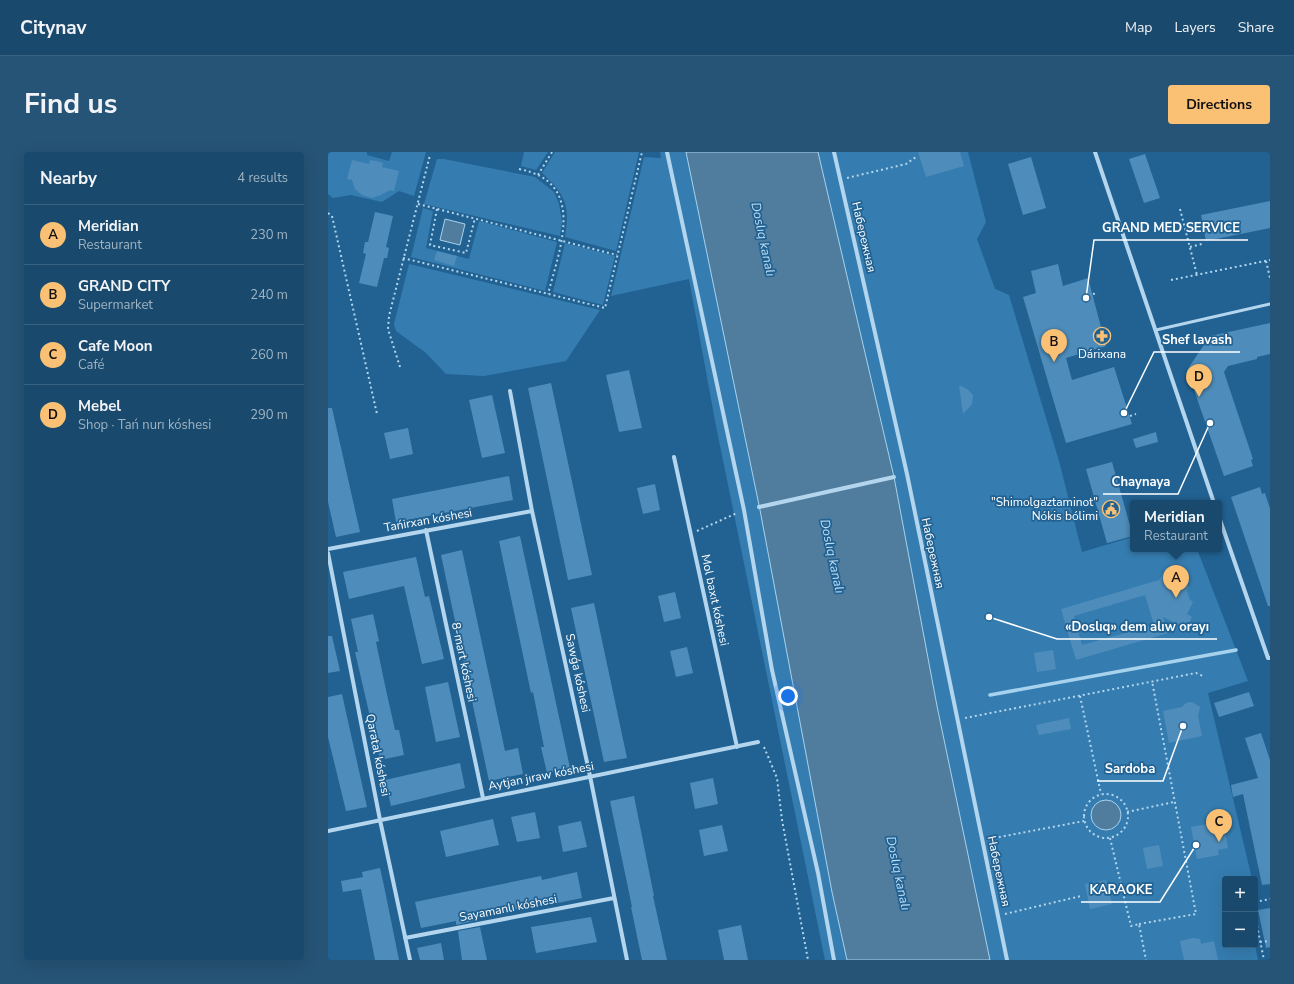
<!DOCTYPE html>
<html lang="en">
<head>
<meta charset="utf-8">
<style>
	:root { --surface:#194a6e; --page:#265476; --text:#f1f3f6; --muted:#9fb3c2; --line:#376281; --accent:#fac175 }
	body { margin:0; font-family:"Nunito Sans",sans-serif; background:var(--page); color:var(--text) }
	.controls { position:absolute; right:12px; bottom:12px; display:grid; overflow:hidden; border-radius:4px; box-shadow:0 4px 16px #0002 }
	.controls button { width:36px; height:36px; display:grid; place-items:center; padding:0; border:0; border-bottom:1px solid var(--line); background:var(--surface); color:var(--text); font:20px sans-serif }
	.you { position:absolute; left:460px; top:544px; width:14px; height:14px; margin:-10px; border:3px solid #fff; border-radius:50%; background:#1a73e8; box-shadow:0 0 0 6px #1a73e833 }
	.badge { display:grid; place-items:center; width:26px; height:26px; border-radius:50%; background:var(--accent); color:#111; font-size:13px; font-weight:700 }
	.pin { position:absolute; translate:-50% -33px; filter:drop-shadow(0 1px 2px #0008) }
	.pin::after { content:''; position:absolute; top:21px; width:14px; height:12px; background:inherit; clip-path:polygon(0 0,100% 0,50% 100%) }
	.popup { position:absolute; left:802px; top:348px; width:92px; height:52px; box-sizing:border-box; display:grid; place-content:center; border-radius:4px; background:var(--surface); filter:drop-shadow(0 1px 3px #0005); font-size:13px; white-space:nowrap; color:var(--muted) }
	.popup b { font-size:15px; color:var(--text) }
	.popup::after { content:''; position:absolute; left:50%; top:100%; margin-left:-8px; border:8px solid transparent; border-top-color:var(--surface) }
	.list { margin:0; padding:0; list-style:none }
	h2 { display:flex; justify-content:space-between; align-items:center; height:52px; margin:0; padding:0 16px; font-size:17px }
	h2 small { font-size:13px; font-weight:400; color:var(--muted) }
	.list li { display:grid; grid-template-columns:26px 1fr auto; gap:12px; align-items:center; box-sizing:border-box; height:60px; padding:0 16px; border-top:1px solid var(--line) }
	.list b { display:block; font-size:15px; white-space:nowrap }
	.list p { margin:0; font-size:13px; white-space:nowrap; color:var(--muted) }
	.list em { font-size:13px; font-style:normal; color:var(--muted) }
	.map { position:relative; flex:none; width:942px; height:808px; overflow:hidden; border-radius:4px }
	header { display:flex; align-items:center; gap:24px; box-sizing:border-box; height:56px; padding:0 20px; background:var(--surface); border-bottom:1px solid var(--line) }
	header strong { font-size:19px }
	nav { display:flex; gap:22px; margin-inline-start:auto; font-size:14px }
	.intro { display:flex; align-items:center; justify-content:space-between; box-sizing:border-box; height:96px; padding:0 24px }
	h1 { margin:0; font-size:28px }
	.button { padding:10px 18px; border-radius:4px; background:var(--accent); color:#111; font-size:14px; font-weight:700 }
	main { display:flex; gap:24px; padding:0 24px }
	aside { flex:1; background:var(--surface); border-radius:4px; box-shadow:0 4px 16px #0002 }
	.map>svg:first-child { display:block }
	.green { fill:#357db0 }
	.water { fill:#507d9e; stroke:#a7d2ee }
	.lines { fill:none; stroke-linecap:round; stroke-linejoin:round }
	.stream { stroke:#a7d2ee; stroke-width:3.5 }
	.building { fill:#4e8dbb; fill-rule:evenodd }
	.path { stroke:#b3d5ed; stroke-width:2; stroke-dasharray:2 3; stroke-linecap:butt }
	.lane { stroke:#b3d5ed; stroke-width:3 }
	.street { stroke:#b3d5ed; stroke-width:4 }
	.labels { text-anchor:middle; stroke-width:3.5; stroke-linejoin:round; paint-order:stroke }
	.street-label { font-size:12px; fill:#fff; stroke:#216293 }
	.poi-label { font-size:12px; fill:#fff; stroke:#216293 }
	.water-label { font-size:13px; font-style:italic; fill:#c0dff4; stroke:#216293 }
	.leader { fill:none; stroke:#fff; stroke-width:1.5 }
	.callout-dot { fill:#fff; stroke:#216293; stroke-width:1.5 }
	.callout-label { font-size:13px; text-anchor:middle; font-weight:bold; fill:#fff; stroke:#216293; stroke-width:3.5; stroke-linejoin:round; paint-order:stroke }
</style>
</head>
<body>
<header>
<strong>Citynav</strong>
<nav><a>Map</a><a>Layers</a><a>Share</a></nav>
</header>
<div class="intro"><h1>Find us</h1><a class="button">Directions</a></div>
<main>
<aside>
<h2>Nearby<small>4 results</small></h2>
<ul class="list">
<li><span class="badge">A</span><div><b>Meridian</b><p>Restaurant</p></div><em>230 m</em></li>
<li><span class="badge">B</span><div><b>GRAND CITY</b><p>Supermarket</p></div><em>240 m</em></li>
<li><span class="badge">C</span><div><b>Cafe Moon</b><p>Café</p></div><em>260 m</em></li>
<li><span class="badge">D</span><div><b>Mebel</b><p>Shop · Tań nurı kóshesi</p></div><em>290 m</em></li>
</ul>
</aside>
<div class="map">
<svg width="942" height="808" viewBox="0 0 942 808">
	<rect width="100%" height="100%" fill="#216293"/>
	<path class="green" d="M0,0H39V3L61,9L64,0H98L86,44L71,39L54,50L23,43L5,46L0,42Z
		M196,0H220L208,18L193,14Z
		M227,0H311L288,99L237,85C242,53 238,43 214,21Z
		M332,0H640L658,70L649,87L667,137L681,143L731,309L754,400L805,385V397H869L920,529L880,541L924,727H897V793H927L930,808H497L388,274L361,127L283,144L316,5L333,6Z
		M109,7H116L207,25L226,40L231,52L234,70L232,84L96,52Z
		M95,56L105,59L98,96L141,107L151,69L229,90L217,139L83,105Z
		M237,91L287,104L275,153L225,140Z
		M81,112L272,158L238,209L156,224L118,222L98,201L68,179L66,172Z"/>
	<path class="water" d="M358,0H490L566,325L609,554L662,808H519L504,740L432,358Z
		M117,67L137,72L132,93L112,88Z
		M763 663a15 15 0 1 1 30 0a15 15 0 1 1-30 0Z"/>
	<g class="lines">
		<path class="stream" d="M662,543L908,498"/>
	</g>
	<path class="building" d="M590,0H632L636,14L598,25Z
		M817,2L832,46L816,51L801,7Z
		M703,5L718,56L695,63L680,12Z
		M24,8L41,12L42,8L48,9L55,11L54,15L71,19L66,39L62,38L53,43L44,46L34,43L27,37L24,28L19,27Z
		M942,49V76L878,89L873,63Z
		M47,60L65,64L58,95L61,96L59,106H56L49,135L31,131L38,102L35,101L37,90H40Z
		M109,99L129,104L126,114L106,108Z
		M730,112L735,134L760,126L778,194L738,206L744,228L786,215L804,272L738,291L695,145L708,141L703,119Z
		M942,171V202L929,205V207L900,214L896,220L925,307L923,308L925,314L896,324L859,218L882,184Z
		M301,218L314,276L291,280L278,223Z
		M223,231L264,423L240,428L200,236Z
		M631,233L639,237L645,243L644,252L635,262Z
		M164,243L177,301L154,306L141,248Z
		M0,256H4L32,380L8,385L0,350Z
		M80,276L85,302L62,307L56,281Z
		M828,280L830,290L808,296L805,287Z
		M784,310L805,384L779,391L758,317Z
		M181,324L185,348L68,370L64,347Z
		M327,332L332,358L315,362L309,336Z
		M932,335L934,342L937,341L942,357V454H940L903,345Z
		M192,384L242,616L219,621L213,595H216L205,540L203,541L171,389Z
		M134,398L177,599L190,596L195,622L161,629L113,403Z
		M88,405L97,445L101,444L116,507L94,512L76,434L21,447L15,420Z
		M838,416L849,422L847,427L861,434L859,439L862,448L865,450L859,462L864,465L858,477L835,465L840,481L748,508L733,457L831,428ZM817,443L826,473L754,493L746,464Z
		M347,440L353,466L336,470L330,444Z
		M266,451L299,606L276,610L243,456Z
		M45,462L51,489L48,490L58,538L67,578H71L76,603L52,608L27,500H30L23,467Z
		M0,484H4L12,519L0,521Z
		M359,495L365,521L348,525L342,499Z
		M725,498L728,517L709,520L706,501Z
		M120,530L132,585L108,590L97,535Z
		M921,540L926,554L891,565L886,551Z
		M14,542L39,655L18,659L0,585V545Z
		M864,550L872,555L870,564L874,584L841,591L835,559L854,555L858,551Z
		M741,566L743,577L711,583L708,573Z
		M933,581L942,608V732L934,733L915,642L905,645L903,633L930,626L917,586Z
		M132,611L137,636L63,654L57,628Z
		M385,626L390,652L367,657L362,631Z
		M306,644L326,744H325L339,808H314L303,755H304L282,649Z
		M207,660L212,686L189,690L183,665Z
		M165,667L171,693L118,705L112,679Z
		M253,669L259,695L235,700L230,674Z
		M884,671L885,677L896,675L900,696L890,698L891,703L869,707L863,675Z
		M394,673L400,699L376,704L371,678Z
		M831,693L835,714L819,717L815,696Z
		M52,716L56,734L71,808H47L33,737L15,740L13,729L35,725L34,720Z
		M249,720L254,746L230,751V748L150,766V768L128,773V769L93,776L87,750L213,724L214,728Z
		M778,728L784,752L762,757L757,732Z
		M942,756V795L938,796L930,758Z
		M263,765L269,790L208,801L203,775Z
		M413,773L420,808H396L390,778Z
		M152,775L159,808H134L130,779Z
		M865,786L872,787L873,792L886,789L890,808H856L852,789Z
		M113,791L116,808H92L89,796Z"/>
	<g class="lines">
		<path class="path" d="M191,17C259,30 232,96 220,142
			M210,23L224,0
			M519,26L578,12L588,5
			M90,52L289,103
			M109,57L102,93L138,101L147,66
			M852,57L869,123
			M0,61L4,64L49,262
			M862,95L874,92
			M75,106L277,156L314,0
			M938,109L942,126
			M843,128L942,108
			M765,142L770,141
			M72,215L60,177L61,164L102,3
			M802,264L808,262
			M369,379L409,361
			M752,544L773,642
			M637,566L868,521L875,524
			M436,595L449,626L454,668L480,808
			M756 664a22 22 0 1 1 44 0a22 22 0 1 1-44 0Z
			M799,660L846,650
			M782,686L803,774L811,772L818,808
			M661,687L756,669
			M927,750L942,747
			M677,762L753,744
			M927,764L936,808
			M811,772L868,762L824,529
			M932,790L942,789"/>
		<path class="lane" d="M828,178L942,152"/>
		<path class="street" d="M339,0L416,358L444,518L490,721L506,808
			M506,0L579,322L679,808
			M767,0L886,351
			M182,239L204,359L262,624L299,808
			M346,305L409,595
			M431,355L566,325
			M891,365L940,506H942
			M98,378L155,646
			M0,397L204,359
			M0,401L52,668L82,808
			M0,679L430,590
			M77,786L286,746"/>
	</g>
	<defs>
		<symbol id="pharmacy-ring" viewBox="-11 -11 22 22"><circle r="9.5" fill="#216293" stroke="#fac175" stroke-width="1.5"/><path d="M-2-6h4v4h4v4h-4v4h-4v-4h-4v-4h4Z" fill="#fac175"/></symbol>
		<symbol id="civic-ring" viewBox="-11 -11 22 22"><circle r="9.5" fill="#216293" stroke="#fac175" stroke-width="1.5"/><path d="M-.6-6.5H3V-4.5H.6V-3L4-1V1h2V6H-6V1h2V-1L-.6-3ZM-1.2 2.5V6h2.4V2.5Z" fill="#fac175"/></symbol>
	</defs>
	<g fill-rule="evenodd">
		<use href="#pharmacy-ring" x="764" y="174" width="20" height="20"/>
		<use href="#civic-ring" x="773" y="347" width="20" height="20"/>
	</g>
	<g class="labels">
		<g class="street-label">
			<text transform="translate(536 85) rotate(77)" y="4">Набережная</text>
			<text transform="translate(100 368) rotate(-10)" y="4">Tańirxan kóshesi</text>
			<text transform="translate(605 401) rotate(78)" y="4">Набережная</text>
			<text transform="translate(387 448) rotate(78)" y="4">Mol baxıt kóshesi</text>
			<text transform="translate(136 510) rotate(78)" y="4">8-mart kóshesi</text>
			<text transform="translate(250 521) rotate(78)" y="4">Sawǵa kóshesi</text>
			<text transform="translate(50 603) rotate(79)" y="4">Qaratal kóshesi</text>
			<text transform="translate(213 624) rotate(-11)" y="4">Aytjan jıraw kóshesi</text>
			<text transform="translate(671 719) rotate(78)" y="4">Набережная</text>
			<text transform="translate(180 756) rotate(-11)" y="4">Sayamanlı kóshesi</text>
		</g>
		<g class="poi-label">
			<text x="774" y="206">Dárixana</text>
			<text x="770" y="354" text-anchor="end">"Shimolgaztaminot"<tspan x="770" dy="14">Nókis bólimi</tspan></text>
		</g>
		<g class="water-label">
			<text transform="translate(436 87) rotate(78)" y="5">Doslıq kanalı</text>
			<text transform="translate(505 404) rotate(78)" y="5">Doslıq kanalı</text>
			<text transform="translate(571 721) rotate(78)" y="5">Doslıq kanalı</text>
		</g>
	</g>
	<path class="leader" d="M758 146L766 88H920M796 261L826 200H912M882 271L850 342H775M661 465L729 487H889M855 574L835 629H769M868 693L832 750H753"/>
	<g class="callout-dot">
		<circle cx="758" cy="146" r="4"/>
		<circle cx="796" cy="261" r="4"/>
		<circle cx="882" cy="271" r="4"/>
		<circle cx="661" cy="465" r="4"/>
		<circle cx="855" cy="574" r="4"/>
		<circle cx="868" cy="693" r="4"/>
	</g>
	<g class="callout-label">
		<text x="843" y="80">GRAND MED SERVICE</text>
		<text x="869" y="192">Shef lavash</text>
		<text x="813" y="334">Chaynaya</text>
		<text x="809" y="479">«Doslıq» dem alıw orayı</text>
		<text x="802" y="621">Sardoba</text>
		<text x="793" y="742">KARAOKE</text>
	</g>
</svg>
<div class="controls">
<button>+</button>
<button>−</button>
</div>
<div class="you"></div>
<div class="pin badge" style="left:848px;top:446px">A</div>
<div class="popup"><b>Meridian</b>Restaurant</div>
<div class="pin badge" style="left:726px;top:210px">B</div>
<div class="pin badge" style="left:891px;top:690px">C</div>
<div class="pin badge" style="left:871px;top:245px">D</div>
</div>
</main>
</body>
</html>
